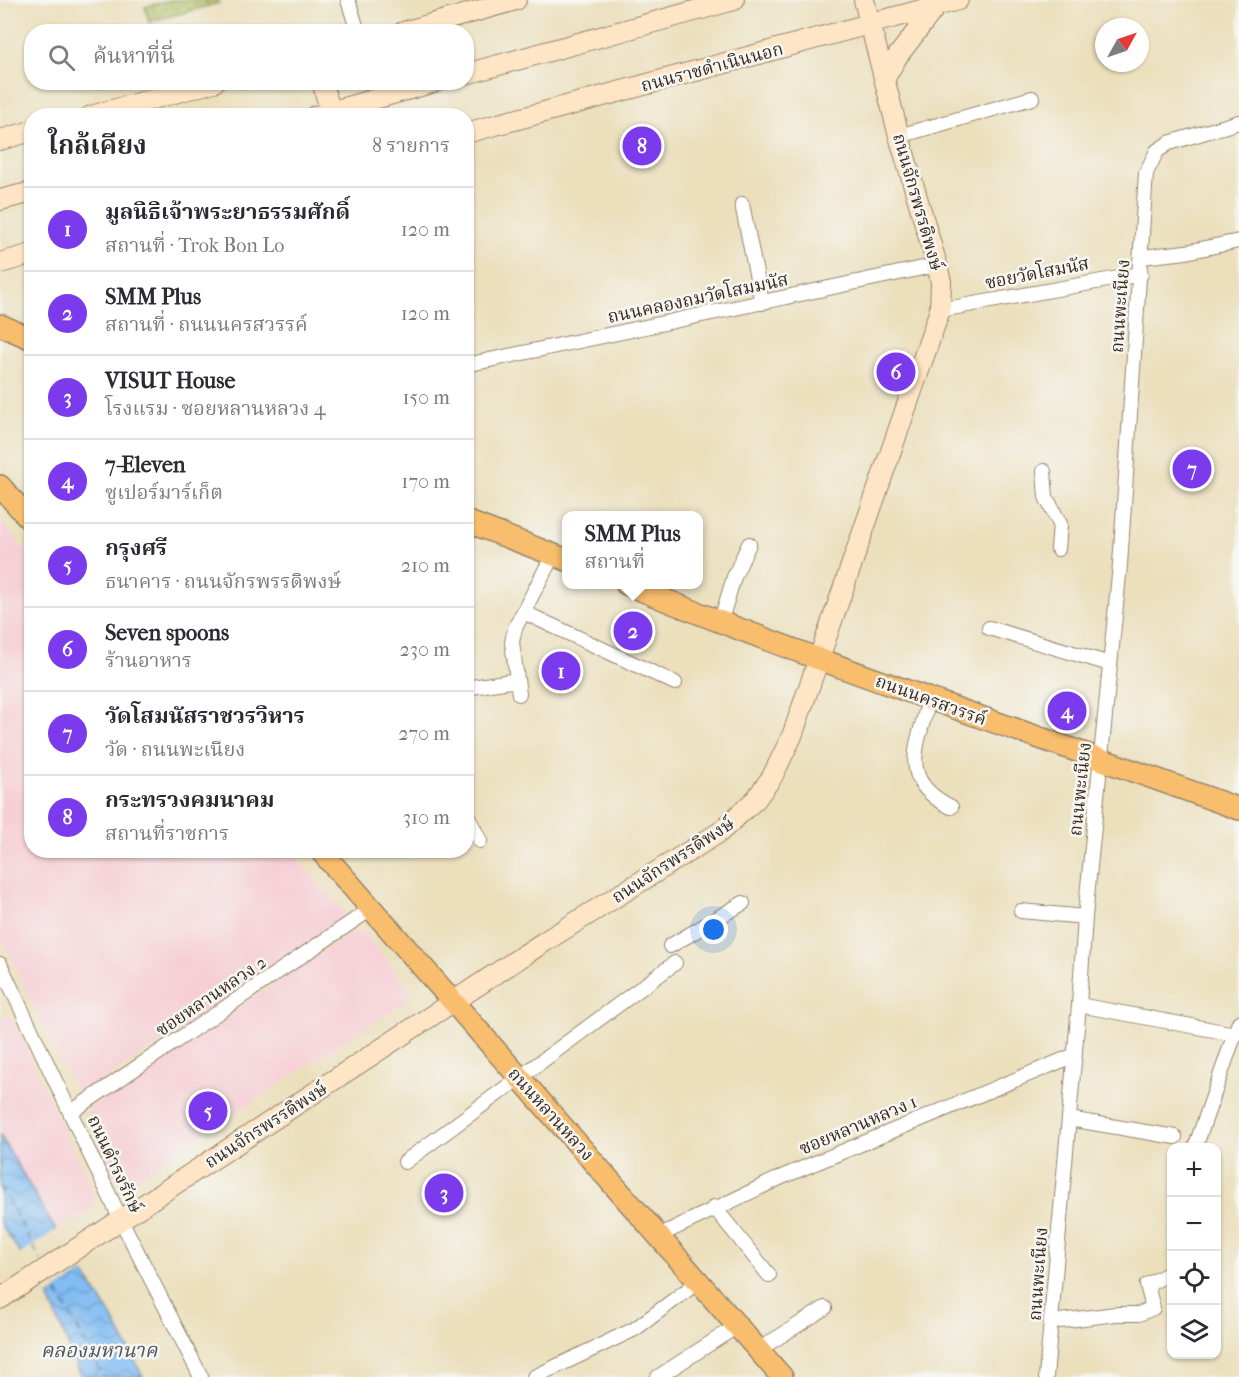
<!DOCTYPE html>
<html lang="th">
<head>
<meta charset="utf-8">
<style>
	:root { --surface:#fff; --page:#f2f2f3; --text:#2b2b33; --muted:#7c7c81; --line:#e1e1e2; --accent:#7c3aed }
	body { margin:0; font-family:"IM FELL French Canon","Noto Serif Thai",serif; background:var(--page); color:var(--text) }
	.controls { position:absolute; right:18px; bottom:18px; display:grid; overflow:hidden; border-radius:12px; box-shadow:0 2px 4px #0004 }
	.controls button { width:54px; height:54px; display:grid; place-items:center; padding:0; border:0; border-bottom:2px solid var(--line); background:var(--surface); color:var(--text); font:30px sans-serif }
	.compass { position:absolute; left:1095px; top:18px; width:54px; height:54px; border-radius:50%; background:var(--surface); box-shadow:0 2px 4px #0004; rotate:50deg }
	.you { position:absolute; left:714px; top:930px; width:21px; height:21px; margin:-15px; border:4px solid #fff; border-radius:50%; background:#1a73e8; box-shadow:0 0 0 9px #1a73e833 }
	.badge { display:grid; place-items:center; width:39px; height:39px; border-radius:50%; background:var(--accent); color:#fff; font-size:20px; font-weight:700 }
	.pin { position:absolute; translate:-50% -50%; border:3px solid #fff; box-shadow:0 2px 6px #0006 }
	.popup { position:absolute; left:562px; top:511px; width:141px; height:78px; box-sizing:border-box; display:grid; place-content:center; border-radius:12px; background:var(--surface); filter:drop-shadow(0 2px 4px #0005); font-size:20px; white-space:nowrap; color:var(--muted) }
	.popup b { font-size:22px; color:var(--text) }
	.popup::after { content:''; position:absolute; left:50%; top:100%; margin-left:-12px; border:12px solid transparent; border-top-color:var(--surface) }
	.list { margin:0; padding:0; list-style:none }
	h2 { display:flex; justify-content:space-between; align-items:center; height:78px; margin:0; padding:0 24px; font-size:26px }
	h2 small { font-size:20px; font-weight:400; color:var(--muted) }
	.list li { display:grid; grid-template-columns:39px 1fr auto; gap:18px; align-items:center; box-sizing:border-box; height:84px; padding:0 24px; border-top:2px solid var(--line) }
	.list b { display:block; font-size:22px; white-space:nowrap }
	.list p { margin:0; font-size:20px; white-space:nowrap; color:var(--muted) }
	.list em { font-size:20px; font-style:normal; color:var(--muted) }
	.icon { flex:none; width:33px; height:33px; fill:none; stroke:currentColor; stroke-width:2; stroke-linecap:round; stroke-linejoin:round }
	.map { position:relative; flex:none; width:1239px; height:1377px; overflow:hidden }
	.search { position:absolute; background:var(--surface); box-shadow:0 2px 4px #0004; left:24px; top:24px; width:450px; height:66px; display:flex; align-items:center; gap:15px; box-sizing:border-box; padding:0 21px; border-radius:24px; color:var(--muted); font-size:22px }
	.panel { position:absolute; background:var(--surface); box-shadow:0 2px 4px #0004; left:24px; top:108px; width:450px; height:750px; border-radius:24px }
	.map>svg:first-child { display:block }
	.built { fill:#f6cfd6 }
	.garden { fill:url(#garden-dots); stroke:#747440; stroke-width:1.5 }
	.water { fill:url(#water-waves); stroke:#5e7388; stroke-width:1.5 }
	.pier { fill:#ebdfbc }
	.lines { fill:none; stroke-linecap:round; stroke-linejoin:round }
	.ferry { stroke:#50565e; stroke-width:1.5; stroke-dasharray:8 6; stroke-linecap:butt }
	.minor-casing { stroke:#93846d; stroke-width:16 }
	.secondary-casing { stroke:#93846d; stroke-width:22 }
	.primary-casing { stroke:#93846d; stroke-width:24 }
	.minor { stroke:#fff; stroke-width:14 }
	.secondary { stroke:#fde5c5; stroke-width:20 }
	.primary { stroke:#f9be6d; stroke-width:21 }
	.labels { text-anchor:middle; stroke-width:5; stroke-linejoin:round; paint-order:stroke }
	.street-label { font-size:18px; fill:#3b2a1e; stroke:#f6f6f2 }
	.water-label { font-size:20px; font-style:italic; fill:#50565e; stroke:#f6f6f2 }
</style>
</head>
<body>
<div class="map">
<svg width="1239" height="1377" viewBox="0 0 1239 1377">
	<defs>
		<pattern id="garden-dots" width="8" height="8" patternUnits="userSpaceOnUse" patternTransform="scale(1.5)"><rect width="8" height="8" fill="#adbf62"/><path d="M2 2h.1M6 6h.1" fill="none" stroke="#8e9b50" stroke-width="1.8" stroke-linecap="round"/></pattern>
		<pattern id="water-waves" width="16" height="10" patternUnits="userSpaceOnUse" patternTransform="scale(1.5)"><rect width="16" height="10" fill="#81bcf3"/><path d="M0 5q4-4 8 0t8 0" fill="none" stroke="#6b99c4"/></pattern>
	</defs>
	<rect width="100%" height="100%" fill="#f6f6f2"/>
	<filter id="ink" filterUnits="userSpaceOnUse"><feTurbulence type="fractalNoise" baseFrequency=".0167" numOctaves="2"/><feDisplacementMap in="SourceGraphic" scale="12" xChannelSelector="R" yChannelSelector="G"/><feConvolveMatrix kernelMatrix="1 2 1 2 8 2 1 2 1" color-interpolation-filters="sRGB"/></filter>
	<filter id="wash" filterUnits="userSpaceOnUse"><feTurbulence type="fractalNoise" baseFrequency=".008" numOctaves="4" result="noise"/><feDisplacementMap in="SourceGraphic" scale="24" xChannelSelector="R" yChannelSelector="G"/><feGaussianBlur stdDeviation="1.35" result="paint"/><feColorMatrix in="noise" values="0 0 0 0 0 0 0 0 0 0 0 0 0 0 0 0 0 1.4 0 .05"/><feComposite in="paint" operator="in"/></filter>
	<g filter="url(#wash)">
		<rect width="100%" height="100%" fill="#ebdfbc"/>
		<path class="built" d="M0,520L31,556L32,850L290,851L345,913V918L88,1091L80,1093L72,1085L0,935Z
			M354,931L364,933L399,976L409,989L408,1000L133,1180L124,1181L115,1175L87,1118L91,1106Z
			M10,1014L95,1196L91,1209L55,1229L0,1135V1018Z"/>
		<path class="garden" d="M170,0H218L219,3L149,22L145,7Z"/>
		<path class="water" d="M0,1135L55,1229L111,1315L143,1377H81L48,1295L0,1223Z"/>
		<path class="pier" d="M58,1229L85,1271L46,1297L19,1255Z"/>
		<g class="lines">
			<path class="ferry" d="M0,1185L41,1261
				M50,1278L104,1377"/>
		</g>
	</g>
	<g filter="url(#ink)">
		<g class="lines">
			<defs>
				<path id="minor" d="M348,0L358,32
					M899,136L1032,98
					M742,204L762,303
					M1142,257L1186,252L1239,241
					M940,310L1141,274
					M466,365L937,265
					M1044,471L1046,497L1060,524L1058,549
					M523,612L675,683
					M720,623L734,577L749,544
					M989,628L1110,664
					M466,688L517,680
					M519,694L512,642L515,628L553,555
					M929,700C917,747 897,780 951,807
					M466,813L480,841
					M1021,911L1085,917
					M670,946L743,903
					M0,964L121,1220L201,1377
					M1079,1005L1235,1034
					M71,1112L371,909
					M1069,1119L1175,1137
					M1195,1148L1239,1022
					M405,1162L675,963
					M714,1207L769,1275
					M658,1236L784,1176L1075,1055
					M1052,1322L1116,1314H1139L1153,1308L1147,1285L1172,1272
					M758,1350L825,1308
					M534,1377L635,1329L698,1282
					M658,1377L737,1326
					M1046,1377L1079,1005L1085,917L1120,565L1146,173L1157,151L1169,143L1239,122"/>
				<path id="secondary" d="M403,32L516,0
					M466,74L734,0
					M885,78L897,57L936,6
					M322,82L332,116
					M91,116L214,82
					M315,116L435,82
					M466,133L958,0
					M0,140L32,131
					M0,200L32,192
					M0,263L32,254
					M0,1299L544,942L720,832L756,799L772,777L792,736L940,310L941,282L937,265L899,136L864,0"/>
				<path id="primary" d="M0,325L32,339
					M0,486L32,522
					M466,521L567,560
					M626,584C827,667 1034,734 1239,809
					M320,850L782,1377"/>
			</defs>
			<use href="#minor" class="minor-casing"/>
			<use href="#secondary" class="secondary-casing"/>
			<use href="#primary" class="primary-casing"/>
			<use href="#minor" class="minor"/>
			<use href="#secondary" class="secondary"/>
			<use href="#primary" class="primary"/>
		</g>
	</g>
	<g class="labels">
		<g class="street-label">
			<text transform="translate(712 67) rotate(-15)" y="6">ถนนราชดำเนินนอก</text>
			<text transform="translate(918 202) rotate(74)" y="6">ถนนจักรพรรดิพงษ์</text>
			<text transform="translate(1037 273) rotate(-11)" y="6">ซอยวัดโสมนัส</text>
			<text transform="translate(698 298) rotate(-12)" y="6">ถนนคลองถมวัดโสมมนัส</text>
			<text transform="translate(1120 306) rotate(-86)" y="6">ถนนพะเนียง</text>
			<text transform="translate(931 700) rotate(20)" y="6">ถนนนครสวรรค์</text>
			<text transform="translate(1080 789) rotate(-84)" y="6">ถนนพะเนียง</text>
			<text transform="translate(673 860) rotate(-33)" y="6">ถนนจักรพรรดิพงษ์</text>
			<text transform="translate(211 996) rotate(-34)" y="6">ซอยหลานหลวง 2</text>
			<text transform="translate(551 1114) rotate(48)" y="6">ถนนหลานหลวง</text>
			<text transform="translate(266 1125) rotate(-33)" y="6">ถนนจักรพรรดิพงษ์</text>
			<text transform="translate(858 1125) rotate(-23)" y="6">ซอยหลานหลวง 1</text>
			<text transform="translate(115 1164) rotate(65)" y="6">ถนนดำรงรักษ์</text>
			<text transform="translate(1038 1274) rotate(-86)" y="6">ถนนพะเนียง</text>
		</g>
		<g class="water-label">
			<text x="99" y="1357">คลองมหานาค</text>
		</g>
	</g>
</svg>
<div class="controls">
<button>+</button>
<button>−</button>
<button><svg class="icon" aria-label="locate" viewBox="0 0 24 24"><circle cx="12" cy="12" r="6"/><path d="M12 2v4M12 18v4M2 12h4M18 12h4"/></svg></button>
<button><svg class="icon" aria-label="layers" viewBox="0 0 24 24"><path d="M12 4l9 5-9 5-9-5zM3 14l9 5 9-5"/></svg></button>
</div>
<svg class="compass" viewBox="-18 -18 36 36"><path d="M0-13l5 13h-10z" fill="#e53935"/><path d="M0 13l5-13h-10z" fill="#7c7c81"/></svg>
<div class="you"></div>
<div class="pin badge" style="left:561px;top:671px">1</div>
<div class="pin badge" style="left:633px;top:631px">2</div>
<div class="popup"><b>SMM Plus</b>สถานที่</div>
<div class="pin badge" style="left:444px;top:1193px">3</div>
<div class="pin badge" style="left:1067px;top:711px">4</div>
<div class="pin badge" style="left:208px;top:1111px">5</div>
<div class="pin badge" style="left:896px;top:372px">6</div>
<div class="pin badge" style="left:1192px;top:469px">7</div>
<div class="pin badge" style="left:642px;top:146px">8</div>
<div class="search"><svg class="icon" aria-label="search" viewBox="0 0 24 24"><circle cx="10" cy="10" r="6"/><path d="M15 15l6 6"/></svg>ค้นหาที่นี่</div>
<section class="panel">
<h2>ใกล้เคียง<small>8 รายการ</small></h2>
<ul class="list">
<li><span class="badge">1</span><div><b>มูลนิธิเจ้าพระยาธรรมศักดิ์</b><p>สถานที่ · Trok Bon Lo</p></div><em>120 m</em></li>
<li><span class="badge">2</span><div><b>SMM Plus</b><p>สถานที่ · ถนนนครสวรรค์</p></div><em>120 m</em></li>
<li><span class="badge">3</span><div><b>VISUT House</b><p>โรงแรม · ซอยหลานหลวง 4</p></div><em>150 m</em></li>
<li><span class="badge">4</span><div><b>7-Eleven</b><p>ซูเปอร์มาร์เก็ต</p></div><em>170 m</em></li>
<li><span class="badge">5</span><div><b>กรุงศรี</b><p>ธนาคาร · ถนนจักรพรรดิพงษ์</p></div><em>210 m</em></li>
<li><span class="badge">6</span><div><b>Seven spoons</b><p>ร้านอาหาร</p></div><em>230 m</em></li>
<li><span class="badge">7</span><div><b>วัดโสมนัสราชวรวิหาร</b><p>วัด · ถนนพะเนียง</p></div><em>270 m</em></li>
<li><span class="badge">8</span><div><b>กระทรวงคมนาคม</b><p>สถานที่ราชการ</p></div><em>310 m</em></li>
</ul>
</section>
</div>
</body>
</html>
